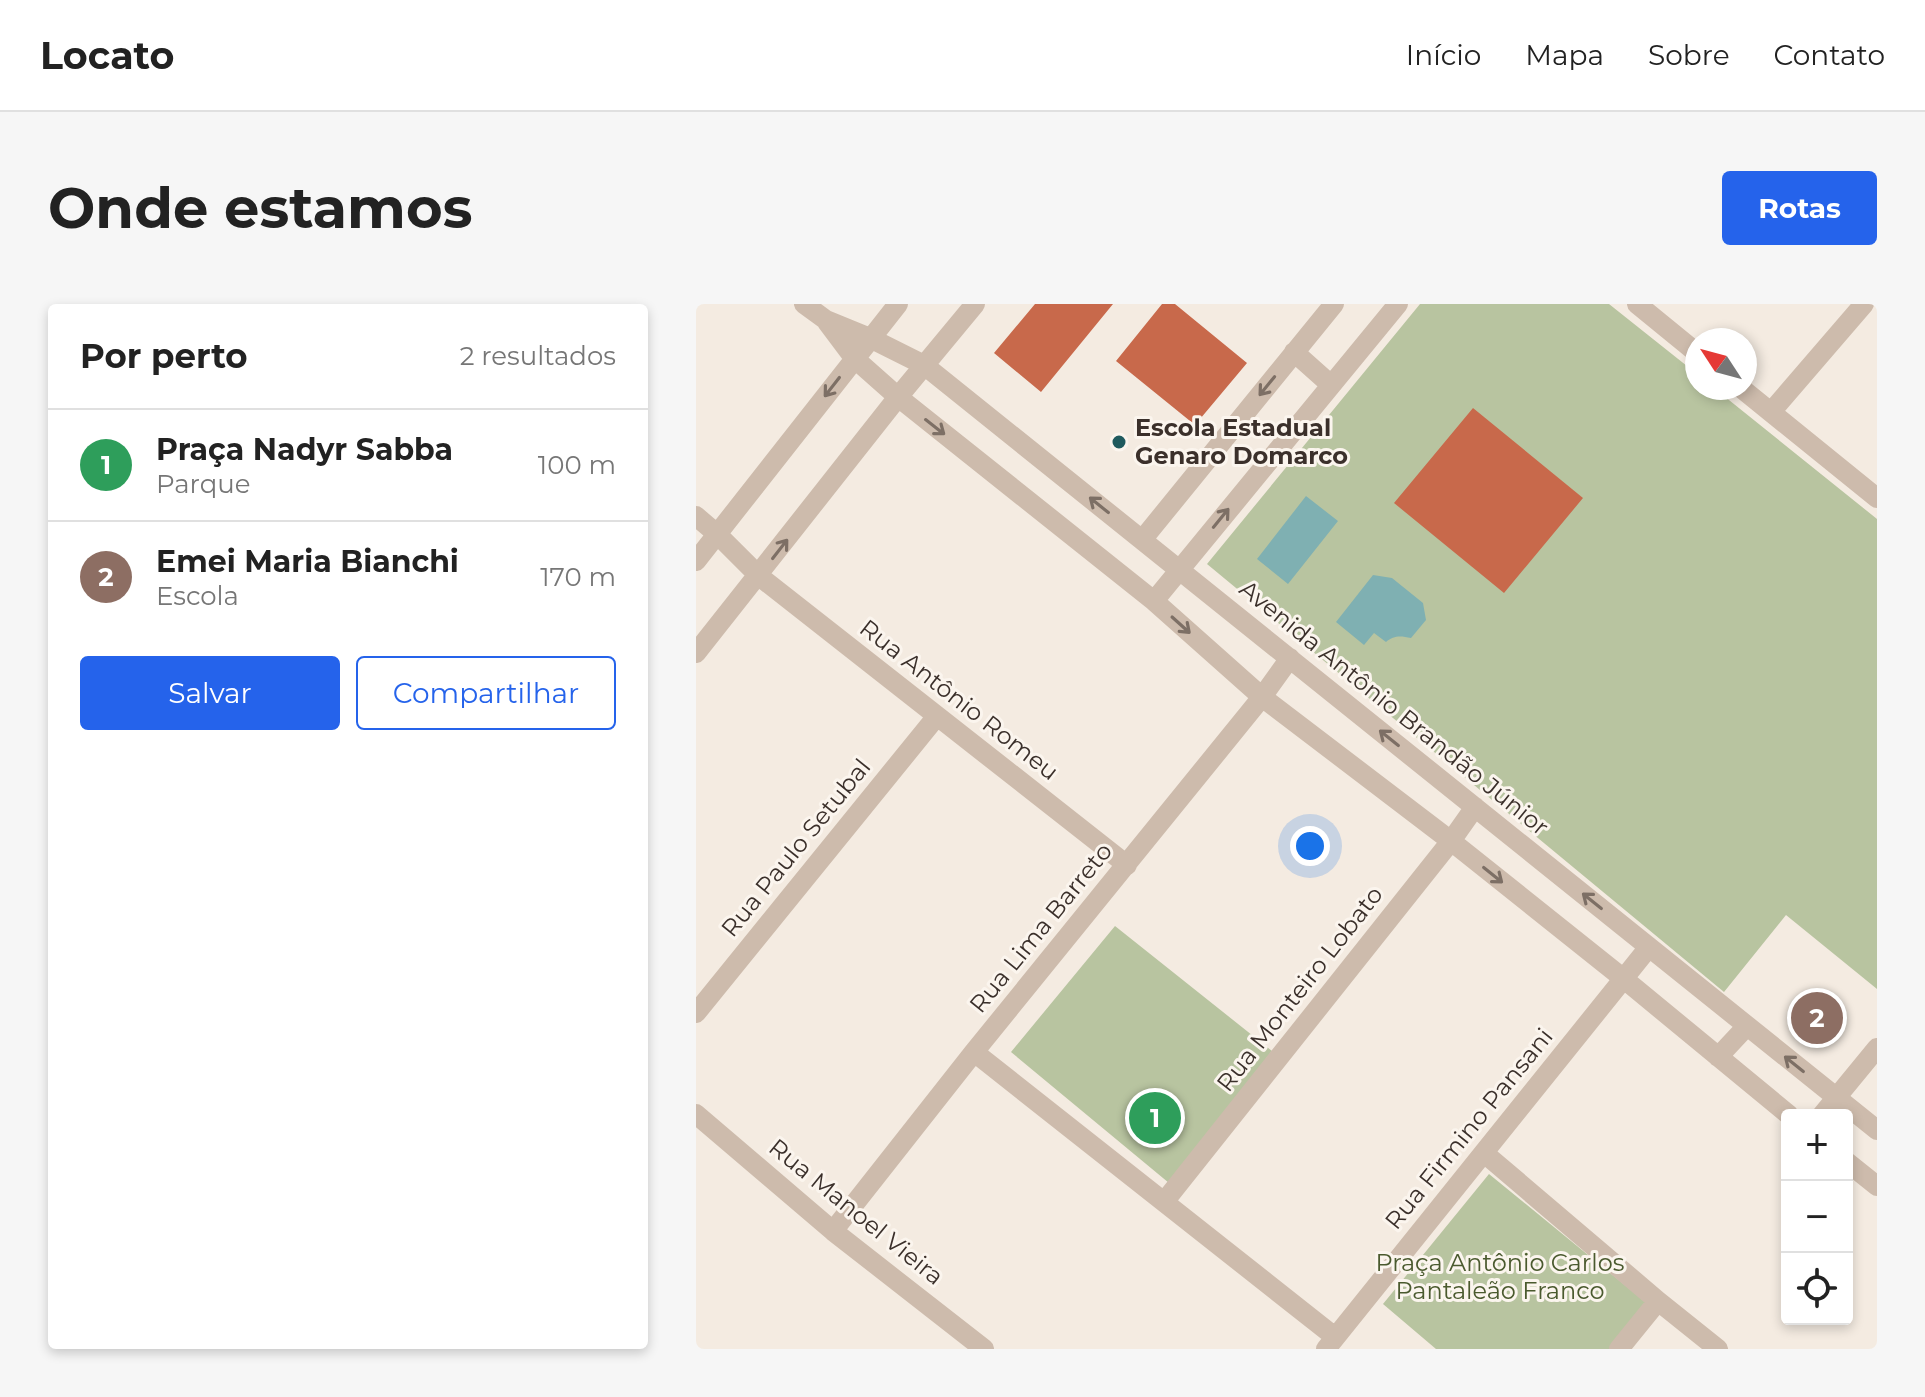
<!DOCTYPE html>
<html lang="pt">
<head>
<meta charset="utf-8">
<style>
	:root { --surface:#fff; --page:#f6f6f6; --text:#222; --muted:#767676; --line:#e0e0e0; --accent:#2563eb }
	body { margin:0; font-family:Montserrat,sans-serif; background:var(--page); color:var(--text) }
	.controls { position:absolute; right:24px; bottom:24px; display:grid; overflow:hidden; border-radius:8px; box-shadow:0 4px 12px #0003 }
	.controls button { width:72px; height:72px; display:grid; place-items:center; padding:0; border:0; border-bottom:2px solid var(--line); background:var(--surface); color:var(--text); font:40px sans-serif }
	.compass { position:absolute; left:989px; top:24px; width:72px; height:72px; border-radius:50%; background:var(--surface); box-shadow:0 4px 12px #0003; rotate:306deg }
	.you { position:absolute; left:614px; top:542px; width:28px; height:28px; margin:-20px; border:6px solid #fff; border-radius:50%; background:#1a73e8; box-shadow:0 0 0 12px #1a73e833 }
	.badge { display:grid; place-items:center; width:52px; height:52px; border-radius:50%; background:var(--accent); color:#fff; font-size:26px; font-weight:700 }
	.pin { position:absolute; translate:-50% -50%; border:4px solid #fff; box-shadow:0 2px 8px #0006 }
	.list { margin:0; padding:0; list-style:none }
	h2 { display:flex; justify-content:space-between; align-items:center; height:104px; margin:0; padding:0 32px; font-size:34px }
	h2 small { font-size:26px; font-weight:400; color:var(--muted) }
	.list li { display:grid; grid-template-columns:52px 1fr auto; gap:24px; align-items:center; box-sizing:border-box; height:112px; padding:0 32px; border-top:2px solid var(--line) }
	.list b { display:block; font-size:30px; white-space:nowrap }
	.list p { margin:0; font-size:26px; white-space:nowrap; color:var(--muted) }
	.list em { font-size:26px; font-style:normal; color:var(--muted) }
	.actions { display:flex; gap:16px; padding:24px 32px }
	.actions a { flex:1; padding:18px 0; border:2px solid var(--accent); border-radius:8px; text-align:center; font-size:28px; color:var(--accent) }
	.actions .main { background:var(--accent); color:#fff }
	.icon { flex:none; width:44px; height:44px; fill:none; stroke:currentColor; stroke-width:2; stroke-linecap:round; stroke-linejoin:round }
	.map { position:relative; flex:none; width:1181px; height:1045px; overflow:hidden; border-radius:8px }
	header { display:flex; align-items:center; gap:48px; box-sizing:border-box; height:112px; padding:0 40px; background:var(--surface); border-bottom:2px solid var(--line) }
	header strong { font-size:38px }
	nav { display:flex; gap:44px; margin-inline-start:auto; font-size:28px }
	.intro { display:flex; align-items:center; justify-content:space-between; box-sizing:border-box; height:192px; padding:0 48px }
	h1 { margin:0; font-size:56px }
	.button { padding:20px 36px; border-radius:8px; background:var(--accent); color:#fff; font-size:28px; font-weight:700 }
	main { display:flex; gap:48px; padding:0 48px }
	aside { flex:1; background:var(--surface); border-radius:8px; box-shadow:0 4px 12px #0003 }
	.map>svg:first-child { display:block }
	.green { fill:#b8c4a0 }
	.water { fill:#7fb0b2 }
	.building { fill:#c8694b }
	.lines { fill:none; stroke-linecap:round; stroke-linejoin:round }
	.minor { stroke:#cdbbac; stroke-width:20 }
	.oneway { stroke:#7d6f65 }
	.poi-dot { fill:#1f5a5e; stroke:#fbf5ee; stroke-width:3 }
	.labels { text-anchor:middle; stroke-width:6; stroke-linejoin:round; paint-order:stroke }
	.poi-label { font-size:24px; font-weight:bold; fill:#3b302b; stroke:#fbf5ee; text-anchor:start }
	.street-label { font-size:24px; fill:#3b302b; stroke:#fbf5ee }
	.park-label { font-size:24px; fill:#4a5a2e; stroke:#fbf5ee }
</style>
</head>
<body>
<header>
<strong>Locato</strong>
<nav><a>Início</a><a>Mapa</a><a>Sobre</a><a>Contato</a></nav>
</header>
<div class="intro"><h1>Onde estamos</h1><a class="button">Rotas</a></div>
<main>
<aside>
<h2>Por perto<small>2 resultados</small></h2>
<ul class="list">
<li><span class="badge" style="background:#2e9e5b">1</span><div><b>Praça Nadyr Sabba</b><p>Parque</p></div><em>100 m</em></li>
<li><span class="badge" style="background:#8d6e63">2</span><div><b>Emei Maria Bianchi</b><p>Escola</p></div><em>170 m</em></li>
</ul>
<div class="actions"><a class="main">Salvar</a><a>Compartilhar</a></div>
</aside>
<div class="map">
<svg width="1181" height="1045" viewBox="0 0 1181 1045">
	<rect width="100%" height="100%" fill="#f4ebe1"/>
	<path class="green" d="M724,0H913L1001,70V84H1018L1181,215V685L1090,611L1028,688L511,260Z
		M419,622L576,747L473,879L315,748Z
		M793,870L952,1000L916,1045H740L687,1000Z"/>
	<path class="water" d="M610,192L642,217L592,280L561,255Z
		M677,271L696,274L727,299L730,316L715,334C705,332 698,331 690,338L678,329L668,341L640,318Z"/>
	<path class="building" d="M339,0H417L345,88L298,49Z
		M466,0H479L551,59L499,121L420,57Z
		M777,104L887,194L808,289L698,199Z"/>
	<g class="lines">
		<path class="minor" d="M108,0L130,16L174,34L228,61L1181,826
			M941,0L1001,49
			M131,18L158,54L202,93L458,297L566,393L755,537L928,675L1093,811
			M598,48L635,81
			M1045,84L1181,194
			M1075,108L1168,0
			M0,212L21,230L63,272L431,561
			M446,236L638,0
			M0,257L202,0
			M458,297L702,0
			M0,349L202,93L279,0
			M0,709L241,412
			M278,748L639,1033
			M1022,753L1051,722
			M0,810L137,927L288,1045
			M1126,811L1181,744
			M788,849L962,997L1022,1045
			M1151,858L1181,882
			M468,898L755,537L779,503
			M137,927L278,748L566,393L594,354
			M630,1045L953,643
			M923,1045L962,997"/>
	</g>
	<defs><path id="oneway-shaft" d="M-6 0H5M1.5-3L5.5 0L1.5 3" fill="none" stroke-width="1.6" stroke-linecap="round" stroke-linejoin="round" transform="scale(2)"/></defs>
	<g class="oneway">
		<use href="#oneway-shaft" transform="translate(571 82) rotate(129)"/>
		<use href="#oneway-shaft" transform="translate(136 83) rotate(128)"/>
		<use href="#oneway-shaft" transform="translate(239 123) rotate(38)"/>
		<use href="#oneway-shaft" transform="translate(403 201) rotate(-141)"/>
		<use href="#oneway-shaft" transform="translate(525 214) rotate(-51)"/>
		<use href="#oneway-shaft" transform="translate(84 245) rotate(-52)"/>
		<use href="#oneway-shaft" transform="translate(485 321) rotate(42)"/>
		<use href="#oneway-shaft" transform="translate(693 434) rotate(-141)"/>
		<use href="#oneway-shaft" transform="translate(797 571) rotate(39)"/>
		<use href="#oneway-shaft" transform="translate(896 597) rotate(-141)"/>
		<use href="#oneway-shaft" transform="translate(1098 760) rotate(-141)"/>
	</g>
	<circle class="poi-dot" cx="423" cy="138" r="8"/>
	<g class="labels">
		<g class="poi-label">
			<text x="439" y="132">Escola Estadual<tspan x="439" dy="28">Genaro Domarco</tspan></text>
		</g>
		<g class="street-label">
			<text transform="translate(263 396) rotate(38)" y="8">Rua Antônio Romeu</text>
			<text transform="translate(698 404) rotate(39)" y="8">Avenida Antônio Brandão Júnior</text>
			<text transform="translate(100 544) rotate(-51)" y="8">Rua Paulo Setubal</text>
			<text transform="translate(345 624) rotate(-51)" y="8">Rua Lima Barreto</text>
			<text transform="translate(604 685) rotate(-52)" y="8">Rua Monteiro Lobato</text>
			<text transform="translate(773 825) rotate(-51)" y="8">Rua Firmino Pansani</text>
			<text transform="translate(160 908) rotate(39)" y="8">Rua Manoel Vieira</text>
		</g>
		<g class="park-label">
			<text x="804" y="967">Praça Antônio Carlos<tspan x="804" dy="28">Pantaleão Franco</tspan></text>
		</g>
	</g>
</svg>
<div class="controls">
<button>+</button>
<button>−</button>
<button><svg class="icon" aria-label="locate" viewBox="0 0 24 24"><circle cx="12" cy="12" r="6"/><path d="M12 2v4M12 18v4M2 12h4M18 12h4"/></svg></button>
</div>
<svg class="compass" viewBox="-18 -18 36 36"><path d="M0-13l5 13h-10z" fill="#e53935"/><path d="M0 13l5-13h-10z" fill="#767676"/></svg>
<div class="you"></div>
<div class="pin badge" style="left:459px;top:814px;background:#2e9e5b">1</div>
<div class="pin badge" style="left:1121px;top:714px;background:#8d6e63">2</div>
</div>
</main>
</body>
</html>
